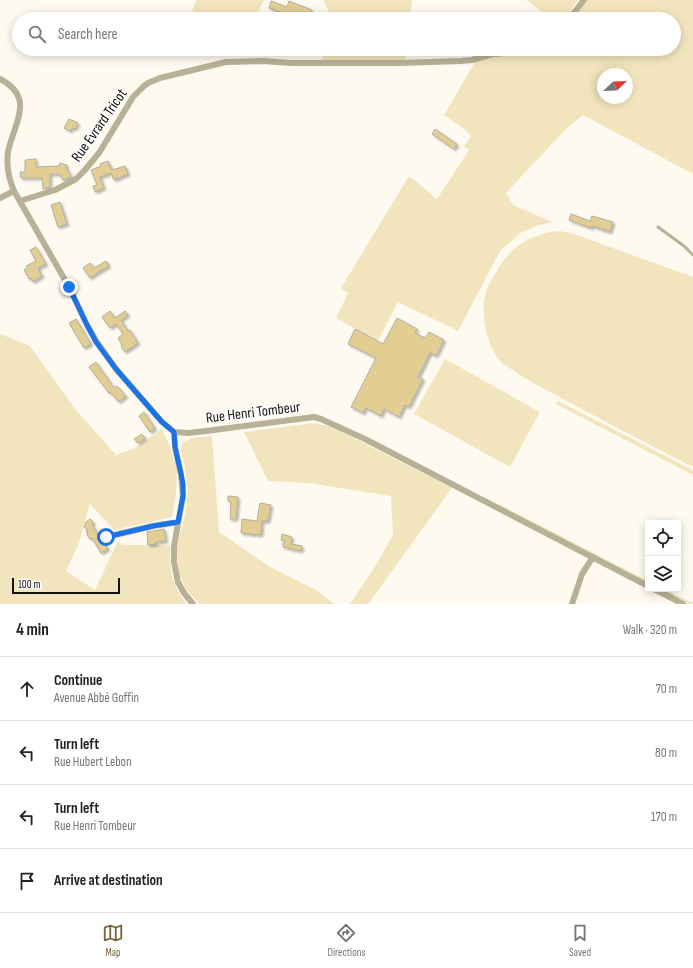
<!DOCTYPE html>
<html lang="en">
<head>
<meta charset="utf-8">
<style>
	:root { --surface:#fff; --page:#f6f6f6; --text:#222; --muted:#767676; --line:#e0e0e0; --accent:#776634 }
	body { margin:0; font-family:"Sofia Sans Condensed",sans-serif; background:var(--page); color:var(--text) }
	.controls { position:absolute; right:12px; bottom:12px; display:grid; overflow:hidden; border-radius:4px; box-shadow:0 2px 10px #0003 }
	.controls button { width:36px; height:36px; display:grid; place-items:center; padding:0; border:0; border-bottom:1px solid var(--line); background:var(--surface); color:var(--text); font:20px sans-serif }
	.compass { position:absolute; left:597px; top:68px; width:36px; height:36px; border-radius:50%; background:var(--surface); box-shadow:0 2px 10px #0003; rotate:67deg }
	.scale { position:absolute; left:12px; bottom:10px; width:108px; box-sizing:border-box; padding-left:4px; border:2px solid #13120e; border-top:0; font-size:11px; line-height:14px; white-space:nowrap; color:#13120e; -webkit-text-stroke:3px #fff; paint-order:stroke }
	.stop { position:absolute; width:12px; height:12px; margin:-9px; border:3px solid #1a73e8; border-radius:50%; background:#fff }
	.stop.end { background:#1a73e8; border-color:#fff; box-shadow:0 1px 4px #0008 }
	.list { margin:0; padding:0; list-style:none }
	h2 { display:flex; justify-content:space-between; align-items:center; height:52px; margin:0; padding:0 16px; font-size:17px }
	h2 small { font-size:13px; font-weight:400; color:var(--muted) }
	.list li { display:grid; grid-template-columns:26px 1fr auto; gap:12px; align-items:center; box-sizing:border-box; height:64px; padding:0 16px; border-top:1px solid var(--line) }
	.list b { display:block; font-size:15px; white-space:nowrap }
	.list p { margin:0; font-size:13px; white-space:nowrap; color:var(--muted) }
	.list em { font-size:13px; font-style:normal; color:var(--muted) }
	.icon { flex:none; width:22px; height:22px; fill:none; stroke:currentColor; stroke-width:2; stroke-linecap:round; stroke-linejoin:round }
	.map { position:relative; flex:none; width:693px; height:604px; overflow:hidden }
	.search { position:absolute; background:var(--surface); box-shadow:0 2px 10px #0003; left:12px; right:12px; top:12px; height:44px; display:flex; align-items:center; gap:10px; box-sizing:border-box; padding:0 14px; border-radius:22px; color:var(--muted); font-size:15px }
	.sheet { height:308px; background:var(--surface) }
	nav { display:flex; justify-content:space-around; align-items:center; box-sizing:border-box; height:56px; border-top:1px solid var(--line); background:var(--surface); font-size:11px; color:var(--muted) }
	nav a { display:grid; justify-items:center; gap:2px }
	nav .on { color:var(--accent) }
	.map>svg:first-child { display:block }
	.green { fill:#f2e5bd; fill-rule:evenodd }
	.building { fill:#e2ce93; stroke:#b1ada2; filter:url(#shadow) }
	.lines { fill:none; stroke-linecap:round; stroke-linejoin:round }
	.lane { stroke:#b8b097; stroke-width:3 }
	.street { stroke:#b8b097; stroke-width:6 }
	.route { stroke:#1a73e8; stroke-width:5 }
	.labels { text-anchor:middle; stroke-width:3; stroke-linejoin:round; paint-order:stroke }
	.street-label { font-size:15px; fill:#13120e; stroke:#fff }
</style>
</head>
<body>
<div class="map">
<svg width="693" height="604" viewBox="0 0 693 604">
	<defs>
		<filter id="shadow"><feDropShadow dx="2" dy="2" stdDeviation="1" flood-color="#0004"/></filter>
	</defs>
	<rect width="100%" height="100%" fill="#fefaef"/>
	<path class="green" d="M196,0H264L255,19H201L192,11Z
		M323,0H412L410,19H332L324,1Z
		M527,0H578L565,19H550Z
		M586,0H693V174L583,115L565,130L506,193L513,205L552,222L536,226L522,232L500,251L458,331L398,302L378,341L336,318L348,293L341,288L409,176L437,199L469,150L464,146L471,137L465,129L444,115L476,60L488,56L530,52L542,49H674V19H572ZM603,74H627V98H603Z
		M326,49H407L405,61H321Z
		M560,231L574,234L693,277V467C645,443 598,418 550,392C537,385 524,378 511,369C507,366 502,364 499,360C487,344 482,321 484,302C485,292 490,282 495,274C508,248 532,233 560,231Z
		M0,334L30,346L76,410L116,455L135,448L162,429L171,449L177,470L176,494L172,517L114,530L90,504L79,543L66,571L95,590L118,541L122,545H170C170,569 171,585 187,604H0Z
		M445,359L540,412L510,467L414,414Z
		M558,401L693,470V475L556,404Z
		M314,423L332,427L452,488L368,604H350L376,565L393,535L391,496L309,483L268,481L244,432Z
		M212,436L219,532L270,567L318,591L334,604H199L186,589L179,574L176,547L185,516L188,492L184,461L180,451L183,442L192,438Z
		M499,504L648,581V583L498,506Z
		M660,589H664L693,603V604H689Z"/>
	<path class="building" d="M271,1L287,7L289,1L312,10L309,19H299L269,8Z
		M69,119L78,123L75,129L72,128L70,131L64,128Z
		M435,129L457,144L454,149L432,134Z
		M36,159V167L59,166L60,163L67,165L66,168L71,175L70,177L63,180L59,174H50V187L43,189L42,178H21L20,172H25V160Z
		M108,161L112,170L125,166L128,174L114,180L111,173L100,177L104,188L95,192L93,186L97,185L91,170L101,166L100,164Z
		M60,202L67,224L58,227L51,205Z
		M571,214L590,221L592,216L613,222L610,232L592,226L591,228L569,220Z
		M36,247L46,264L38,268L42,276L33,282L31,278L29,279L24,270L28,268L26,266L36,261L30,250Z
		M106,261L109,266L97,273L90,278L83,268L90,263L94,268Z
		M110,311L115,318L125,311L128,315L121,320L128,331L130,330L138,343L125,352L121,346L122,345L118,338L123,334L116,324L110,328L102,317Z
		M397,318L417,329L415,333L425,338L429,332L444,340L436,356L430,353L418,377L423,379L409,407L405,405L399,417L384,409L381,416L366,408L363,413L351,407L376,358L348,344L355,329L383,344Z
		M76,319L91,344L84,348L69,323Z
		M96,362L112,385L115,388L117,386L126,396L119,402L110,392L109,393L89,367Z
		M144,412L155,428L150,432L139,416Z
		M142,434L145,438L138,443L134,439Z
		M228,496L238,497L236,519H230L231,502L228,501Z
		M260,503L271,505L268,521H262L261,535L241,533L242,519L257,521Z
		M90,519L94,523L92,525L108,549L101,553L92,538L90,539L87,535L88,534L86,532L88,530L84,527L86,522Z
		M164,529L166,541L156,542V544L148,545L147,532Z
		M282,534L292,537L291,544L302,546L301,551L283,547V543H285V541L281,540Z"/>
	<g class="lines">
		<path class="lane" d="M658,227L684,246L693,255"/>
		<path class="street" d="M569,19L584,0
			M0,79C36,98 14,123 8,152C6,166 9,179 14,191L69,287L87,325L97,342L116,369L162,422L174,432L188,433L206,431L314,417L321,419L365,439L648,586
			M0,198L14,191
			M20,201L55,190L76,179L84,171L99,153L133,97L144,86L148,83L160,78L226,62L263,61L291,63H400L461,61L472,60L493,54L525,51L534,49
			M174,432L175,447L181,474L183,496L174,546V562L178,582L184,593L193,604
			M106,537L153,526L178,522
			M654,589L683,604
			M572,604L582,574L593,557"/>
	</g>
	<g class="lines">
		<path class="route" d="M69,287L87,325L96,342L116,369L162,422L174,432L175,447L181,474L183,484V496L178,522L153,526L106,537"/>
	</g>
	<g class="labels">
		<g class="street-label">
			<text transform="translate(99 125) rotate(-55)" y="5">Rue Evrard Tricot</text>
			<text transform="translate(253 412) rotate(-7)" y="5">Rue Henri Tombeur</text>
		</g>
	</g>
</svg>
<div class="controls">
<button><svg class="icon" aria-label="locate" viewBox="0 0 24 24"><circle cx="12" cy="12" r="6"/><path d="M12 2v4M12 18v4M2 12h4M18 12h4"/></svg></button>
<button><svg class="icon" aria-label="layers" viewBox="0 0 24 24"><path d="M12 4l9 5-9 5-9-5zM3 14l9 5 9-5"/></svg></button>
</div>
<svg class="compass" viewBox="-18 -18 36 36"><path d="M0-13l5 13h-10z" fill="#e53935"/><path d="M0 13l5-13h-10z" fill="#767676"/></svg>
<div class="scale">100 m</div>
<div class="stop" style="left:106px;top:537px"></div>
<div class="stop end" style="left:69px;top:287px"></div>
<div class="search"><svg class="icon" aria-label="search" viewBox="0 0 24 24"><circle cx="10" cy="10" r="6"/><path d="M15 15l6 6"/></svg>Search here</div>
</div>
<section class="sheet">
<h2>4 min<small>Walk · 320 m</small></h2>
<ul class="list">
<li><svg class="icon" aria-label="ahead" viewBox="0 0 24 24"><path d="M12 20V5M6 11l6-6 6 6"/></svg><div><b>Continue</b><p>Avenue Abbé Goffin</p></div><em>70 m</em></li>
<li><svg class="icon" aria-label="left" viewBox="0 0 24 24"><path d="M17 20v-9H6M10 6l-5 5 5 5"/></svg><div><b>Turn left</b><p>Rue Hubert Lebon</p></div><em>80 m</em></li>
<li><svg class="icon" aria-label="left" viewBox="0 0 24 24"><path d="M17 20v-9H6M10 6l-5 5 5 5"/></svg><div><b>Turn left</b><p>Rue Henri Tombeur</p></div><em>170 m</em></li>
<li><svg class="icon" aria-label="arrive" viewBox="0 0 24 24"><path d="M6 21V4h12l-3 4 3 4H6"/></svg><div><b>Arrive at destination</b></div></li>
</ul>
</section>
<nav>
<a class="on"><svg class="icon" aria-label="map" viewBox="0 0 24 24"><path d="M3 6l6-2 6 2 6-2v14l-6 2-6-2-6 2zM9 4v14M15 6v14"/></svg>Map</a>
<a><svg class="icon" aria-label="directions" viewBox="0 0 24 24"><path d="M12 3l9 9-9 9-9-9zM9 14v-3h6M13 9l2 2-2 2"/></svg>Directions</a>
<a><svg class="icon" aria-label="saved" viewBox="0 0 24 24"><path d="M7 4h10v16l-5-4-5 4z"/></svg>Saved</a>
</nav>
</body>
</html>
